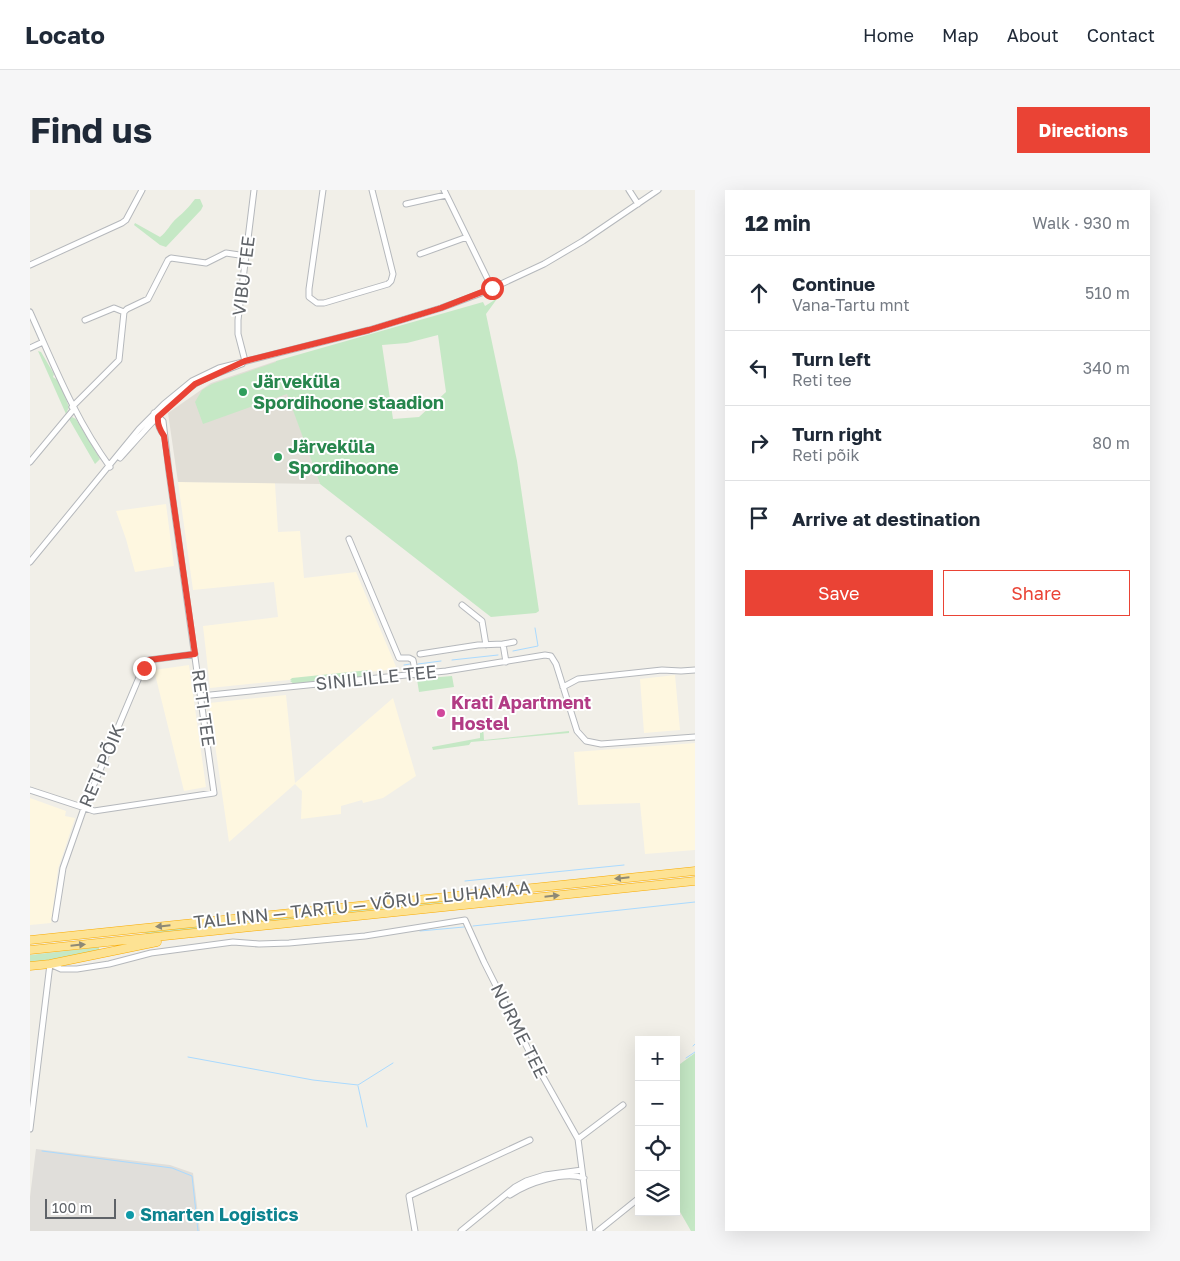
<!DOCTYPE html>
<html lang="en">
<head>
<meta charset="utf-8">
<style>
	:root { --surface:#fff; --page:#f6f6f7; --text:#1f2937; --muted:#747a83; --line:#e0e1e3; --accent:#ea4335 }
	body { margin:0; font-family:"Golos Text",sans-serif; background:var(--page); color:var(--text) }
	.controls { position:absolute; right:15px; bottom:15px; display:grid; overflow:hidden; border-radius:0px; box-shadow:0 5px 20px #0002 }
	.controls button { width:45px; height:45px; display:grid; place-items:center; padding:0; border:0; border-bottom:1px solid var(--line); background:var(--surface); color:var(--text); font:25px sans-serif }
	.scale { position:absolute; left:15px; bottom:12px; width:71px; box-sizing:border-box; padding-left:5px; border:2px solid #5f6368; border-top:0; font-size:14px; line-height:18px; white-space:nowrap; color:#5f6368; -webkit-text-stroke:4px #fff; paint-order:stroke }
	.stop { position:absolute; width:15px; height:15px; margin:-11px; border:4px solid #ea4335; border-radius:50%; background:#fff }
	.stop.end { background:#ea4335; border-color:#fff; box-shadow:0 1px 5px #0008 }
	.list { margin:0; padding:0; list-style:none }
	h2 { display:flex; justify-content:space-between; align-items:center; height:65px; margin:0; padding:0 20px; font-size:21px }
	h2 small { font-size:16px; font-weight:400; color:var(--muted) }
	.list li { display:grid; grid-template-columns:32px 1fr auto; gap:15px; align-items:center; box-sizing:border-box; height:75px; padding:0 20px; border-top:1px solid var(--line) }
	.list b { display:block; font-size:19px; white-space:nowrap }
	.list p { margin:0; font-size:16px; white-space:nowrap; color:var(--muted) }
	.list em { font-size:16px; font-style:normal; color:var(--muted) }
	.actions { display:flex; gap:10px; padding:15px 20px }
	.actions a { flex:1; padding:11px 0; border:1px solid var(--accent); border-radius:0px; text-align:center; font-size:18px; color:var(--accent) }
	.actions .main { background:var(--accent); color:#fff }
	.icon { flex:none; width:28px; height:28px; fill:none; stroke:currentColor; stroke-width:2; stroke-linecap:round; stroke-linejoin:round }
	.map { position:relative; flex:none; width:665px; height:1041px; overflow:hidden; border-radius:0px }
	header { display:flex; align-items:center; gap:30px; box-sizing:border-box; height:70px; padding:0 25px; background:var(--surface); border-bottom:1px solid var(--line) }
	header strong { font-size:24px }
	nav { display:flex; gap:28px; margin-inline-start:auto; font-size:18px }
	.intro { display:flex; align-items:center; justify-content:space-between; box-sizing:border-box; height:120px; padding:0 30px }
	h1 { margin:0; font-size:35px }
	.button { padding:12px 22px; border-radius:0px; background:var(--accent); color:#fff; font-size:18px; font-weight:700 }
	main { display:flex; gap:30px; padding:0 30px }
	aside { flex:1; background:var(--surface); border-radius:0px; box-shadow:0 5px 20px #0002 }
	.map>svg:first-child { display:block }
	.commercial { fill:#fef7e0 }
	.industrial { fill:#e0deda }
	.education { fill:#e1ded6 }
	.green { fill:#c5e8c5; fill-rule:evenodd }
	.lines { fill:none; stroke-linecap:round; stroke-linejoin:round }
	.stream { stroke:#aadaff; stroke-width:1 }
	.minor-casing { stroke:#b5b8bc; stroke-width:7 }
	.highway-casing { stroke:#f9ab00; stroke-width:9 }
	.minor { stroke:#fff; stroke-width:5 }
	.highway { stroke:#fde293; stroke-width:8 }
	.oneway { fill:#8e8975 }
	.route { stroke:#ea4335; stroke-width:6 }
	.leisure-dot { fill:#2e9e5b; stroke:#fff; stroke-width:2 }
	.hotel-dot { fill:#d1479c; stroke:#fff; stroke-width:2 }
	.culture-dot { fill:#0f9aa8; stroke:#fff; stroke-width:2 }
	.labels { text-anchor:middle; stroke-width:4; stroke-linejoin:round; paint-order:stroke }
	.street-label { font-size:18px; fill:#5f6368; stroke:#fff }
	.leisure-label { font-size:18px; font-weight:bold; fill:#27864d; stroke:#fff; text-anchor:start }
	.hotel-label { font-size:18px; font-weight:bold; fill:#b23c85; stroke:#fff; text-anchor:start }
	.culture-label { font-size:18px; font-weight:bold; fill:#0d838f; stroke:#fff; text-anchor:start }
</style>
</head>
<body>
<header>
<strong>Locato</strong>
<nav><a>Home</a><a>Map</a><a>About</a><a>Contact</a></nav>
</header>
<div class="intro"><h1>Find us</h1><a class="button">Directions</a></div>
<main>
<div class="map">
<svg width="665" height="1041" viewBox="0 0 665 1041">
	<rect width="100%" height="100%" fill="#f1efe8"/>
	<path class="commercial" d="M148,292L245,293L248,342L270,341L274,388L326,382L367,479L180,498L173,436L248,427L244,392L163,400Z
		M136,314L144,376L105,382L96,349L86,321Z
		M159,475L176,597L154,601L124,480Z
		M645,485L650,540L614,543L610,489Z
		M256,505L265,593L363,508L386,586L353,608L333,613L332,610L311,616V624L271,629L272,601L265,594L199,652L179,513Z
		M665,553V660L615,664L610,613L548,615L544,562Z
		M0,608L36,621L35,626L45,628L28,679L21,733L0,735Z"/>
	<path class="industrial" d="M6,959L140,975L163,983L170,1041H0V1007Z"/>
	<path class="education" d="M246,171L290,294L148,292L138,223L181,193Z"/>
	<path class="green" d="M165,9H170L173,16L171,20L136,57L130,55L104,35L105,33L130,47C137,42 140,34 147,28C154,22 159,17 165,9Z
		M472,102L456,124L487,271L509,421L506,423L461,427L290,294L253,193L257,204L173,234L165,212L172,200L182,194L246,172V171L453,112L455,116L463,111ZM408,145L416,202L389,227L363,229L352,155L377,153Z
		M8,161L11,162L24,184L23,187L29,191L39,217L36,224Z
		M42,227L46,229L70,269L65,274L39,229Z
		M339,480H341V483L337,486L264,494L260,491H262L260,490L262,488Z
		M422,486L424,497L389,502L387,489Z
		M453,535L454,550L539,541V543L441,552L439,555L403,560L402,557L450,548V543H452L451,536Z
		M443,708L446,709L117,744L114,742Z
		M69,757V760L37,768L0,773V765Z
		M665,863V1041H661L646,1015V877Z"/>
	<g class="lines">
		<path class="stream" d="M483,461L508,456L505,438
			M422,470L468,465
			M388,474L411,471
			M374,475L380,474
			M435,691L594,675
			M443,736L665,712
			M390,741L434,737
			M663,856L665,854
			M158,867L283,890L328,895L363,873
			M656,868L665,862
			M328,896L337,937
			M12,961L142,978L162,986L168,1041"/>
		<defs>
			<path id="minor" d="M293,0L279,99V107L287,113H294L358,94L361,91L363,84L342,0
				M414,0L462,98
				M599,0L608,14
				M376,14L416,5
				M390,64L437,47
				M0,75L92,33L96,30L112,0
				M0,122C24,175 45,229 80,277
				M55,130L84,118L94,122
				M0,158L13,152
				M215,171L208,144V130L224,0
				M42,217L89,170L94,122L97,119L118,109L138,70L141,68L176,73L196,63L216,66
				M128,227C127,234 130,240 134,245
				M90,268C110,246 140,210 165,194C179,186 196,180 212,174
				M0,272L44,219
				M319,349L369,468H379L383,470L386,485
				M0,372L109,239L134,214L162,191L189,178L339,140L411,118L454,102L514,74L553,51L628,0
				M432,415L452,431L456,455
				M390,464L448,455L473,454
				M476,472L473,454L484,452
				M533,497L548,489L632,480L651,481L665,480
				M171,506L416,481L515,465L521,466L526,474L547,541L556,551L571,554L665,547
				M0,600L64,621L184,603L139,282L133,231L124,223
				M25,729L33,678L54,618L113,478L119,470L165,464
				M0,939L20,774L31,779H47L79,774L121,763L203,752L229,754L259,753L335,746L435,730L454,772L503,869L548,949L560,1041
				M548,949L593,915
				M480,1005C498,993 533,981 554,988
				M385,1041L379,1006L500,950
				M431,1041L485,997L496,991L515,985L552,980
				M568,1041L609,1008"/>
			<path id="highway" d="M0,750L665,681
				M0,760L665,691
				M0,776L20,774L127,752"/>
		</defs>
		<use href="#minor" class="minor-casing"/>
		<use href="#highway" class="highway-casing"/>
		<use href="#minor" class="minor"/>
		<use href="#highway" class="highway"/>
	</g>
	<defs><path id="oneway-solid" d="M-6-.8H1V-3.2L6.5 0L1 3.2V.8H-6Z" transform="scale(1.25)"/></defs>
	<g class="oneway">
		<use href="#oneway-solid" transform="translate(592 688) rotate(174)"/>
		<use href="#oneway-solid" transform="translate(522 706) rotate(-6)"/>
		<use href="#oneway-solid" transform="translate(133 736) rotate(174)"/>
		<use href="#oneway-solid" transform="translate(48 755) rotate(-6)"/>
	</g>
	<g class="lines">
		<path class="route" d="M114,478L119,470L165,464L134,246C130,240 127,234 128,227L165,194L215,171L339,140L411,118L462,98"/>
	</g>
	<g class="leisure-dot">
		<circle cx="213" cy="202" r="5"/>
		<circle cx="248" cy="267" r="5"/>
	</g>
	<circle class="hotel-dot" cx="411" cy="523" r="5"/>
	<circle class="culture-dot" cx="100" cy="1025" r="5"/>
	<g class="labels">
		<g class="street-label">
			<text transform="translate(214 86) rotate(-83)" y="6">VIBU TEE</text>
			<text transform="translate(346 488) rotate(-6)" y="6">SINILILLE TEE</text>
			<text transform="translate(173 518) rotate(82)" y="6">RETI TEE</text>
			<text transform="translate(72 576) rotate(-67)" y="6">RETI PÕIK</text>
			<text transform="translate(332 715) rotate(-6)" y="6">TALLINN — TARTU — VÕRU — LUHAMAA</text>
			<text transform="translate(489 841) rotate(63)" y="6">NURME TEE</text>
		</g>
		<g class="leisure-label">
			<text x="223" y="198">Järveküla<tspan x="223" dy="21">Spordihoone staadion</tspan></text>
			<text x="258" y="263">Järveküla<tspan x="258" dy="21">Spordihoone</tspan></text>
		</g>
		<g class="hotel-label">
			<text x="421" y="519">Krati Apartment<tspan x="421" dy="21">Hostel</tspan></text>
		</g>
		<g class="culture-label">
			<text x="110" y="1031">Smarten Logistics</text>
		</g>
	</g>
</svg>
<div class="controls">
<button>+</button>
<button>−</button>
<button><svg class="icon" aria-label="locate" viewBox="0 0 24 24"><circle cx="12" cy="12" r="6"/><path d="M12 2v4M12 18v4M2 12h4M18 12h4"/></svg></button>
<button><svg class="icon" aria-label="layers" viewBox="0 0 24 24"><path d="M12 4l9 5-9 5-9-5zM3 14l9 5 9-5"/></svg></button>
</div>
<div class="scale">100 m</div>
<div class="stop" style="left:462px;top:98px"></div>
<div class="stop end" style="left:114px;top:478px"></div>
</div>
<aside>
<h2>12 min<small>Walk · 930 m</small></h2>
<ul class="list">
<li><svg class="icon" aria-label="ahead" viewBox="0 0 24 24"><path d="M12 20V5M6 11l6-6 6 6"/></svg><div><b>Continue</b><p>Vana-Tartu mnt</p></div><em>510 m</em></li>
<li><svg class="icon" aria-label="left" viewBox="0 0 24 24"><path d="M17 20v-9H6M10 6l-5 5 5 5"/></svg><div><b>Turn left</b><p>Reti tee</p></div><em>340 m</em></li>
<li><svg class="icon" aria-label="right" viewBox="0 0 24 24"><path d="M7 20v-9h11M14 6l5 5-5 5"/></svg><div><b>Turn right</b><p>Reti põik</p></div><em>80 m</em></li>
<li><svg class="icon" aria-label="arrive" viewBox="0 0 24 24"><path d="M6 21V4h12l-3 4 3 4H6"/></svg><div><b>Arrive at destination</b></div></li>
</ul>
<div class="actions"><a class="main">Save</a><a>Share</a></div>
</aside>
</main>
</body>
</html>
